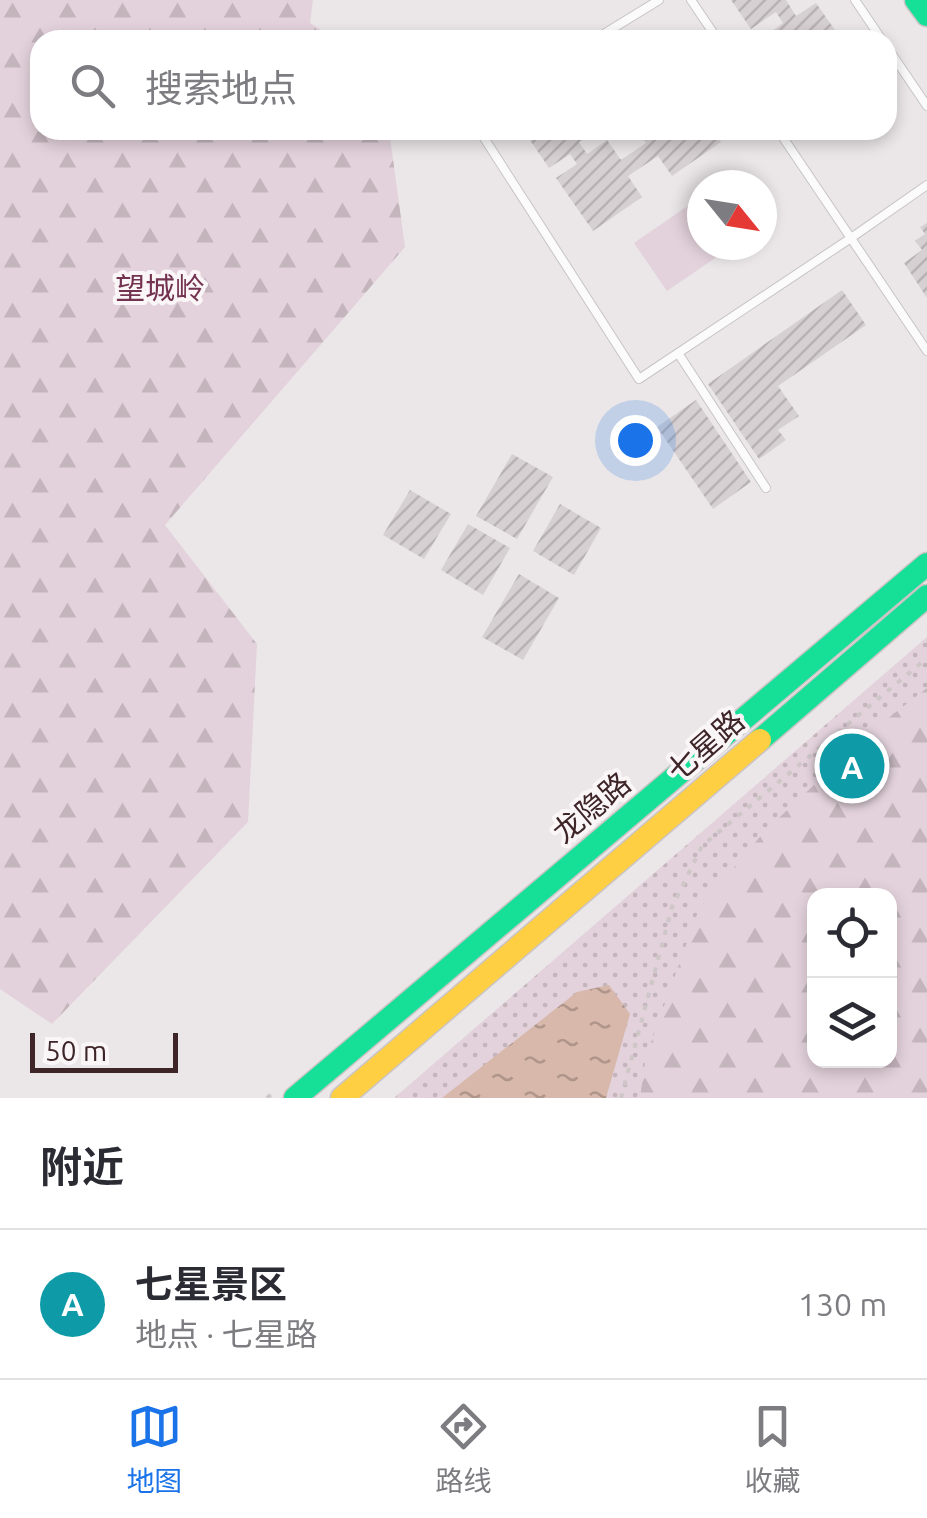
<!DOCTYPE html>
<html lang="zh">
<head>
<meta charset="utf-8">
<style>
	:root { --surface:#fff; --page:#f2f2f3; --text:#2b2b33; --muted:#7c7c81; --line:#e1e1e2; --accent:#1a73e8 }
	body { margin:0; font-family:Ubuntu,"Noto Sans SC",sans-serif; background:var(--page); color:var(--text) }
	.controls { position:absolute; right:30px; bottom:30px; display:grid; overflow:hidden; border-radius:20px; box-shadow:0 5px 15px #0003 }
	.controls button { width:90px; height:90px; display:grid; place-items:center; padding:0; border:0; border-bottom:2px solid var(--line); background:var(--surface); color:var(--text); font:50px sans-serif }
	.compass { position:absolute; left:687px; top:170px; width:90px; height:90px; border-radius:50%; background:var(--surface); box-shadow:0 5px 15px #0003; rotate:120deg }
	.scale { position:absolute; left:30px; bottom:25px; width:148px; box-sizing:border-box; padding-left:10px; border:5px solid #3e2528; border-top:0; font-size:28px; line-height:35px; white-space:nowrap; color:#3e2528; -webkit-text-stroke:8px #faf6f7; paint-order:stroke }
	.you { position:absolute; left:635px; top:440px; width:35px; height:35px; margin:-25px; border:8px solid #fff; border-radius:50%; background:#1a73e8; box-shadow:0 0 0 15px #1a73e833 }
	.badge { display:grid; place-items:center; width:65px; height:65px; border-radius:50%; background:var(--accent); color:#fff; font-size:32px; font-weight:700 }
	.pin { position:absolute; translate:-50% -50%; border:5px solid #fff; box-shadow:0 2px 10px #0006 }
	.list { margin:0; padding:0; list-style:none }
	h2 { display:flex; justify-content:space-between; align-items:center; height:130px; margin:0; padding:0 40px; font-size:42px }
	h2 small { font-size:32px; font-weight:400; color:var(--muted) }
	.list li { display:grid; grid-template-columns:65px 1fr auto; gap:30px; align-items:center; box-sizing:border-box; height:150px; padding:0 40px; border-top:2px solid var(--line) }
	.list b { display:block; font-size:38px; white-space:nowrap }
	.list p { margin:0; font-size:32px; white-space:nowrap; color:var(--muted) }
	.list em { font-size:32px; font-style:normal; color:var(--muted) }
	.icon { flex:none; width:55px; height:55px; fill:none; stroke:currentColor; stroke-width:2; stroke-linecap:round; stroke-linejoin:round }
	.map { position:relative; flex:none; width:927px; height:1098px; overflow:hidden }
	.search { position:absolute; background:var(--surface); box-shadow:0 5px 15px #0003; left:30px; right:30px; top:30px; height:110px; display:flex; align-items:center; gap:25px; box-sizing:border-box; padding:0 35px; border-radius:30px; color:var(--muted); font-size:38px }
	.sheet { height:280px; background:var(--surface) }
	nav { display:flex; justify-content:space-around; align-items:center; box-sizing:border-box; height:140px; border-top:2px solid var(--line); background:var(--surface); font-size:28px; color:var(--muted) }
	nav a { display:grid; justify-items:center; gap:5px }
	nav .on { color:var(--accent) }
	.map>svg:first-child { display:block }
	.green { fill:url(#green-dots); fill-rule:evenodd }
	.forest { fill:url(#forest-firs); fill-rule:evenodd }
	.pitch { fill:#e3d2db }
	.water { fill:url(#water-ripples) }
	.building { fill:url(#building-hatch) }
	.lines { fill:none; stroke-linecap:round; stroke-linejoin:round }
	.lane-casing { stroke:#c8c4c5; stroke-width:10 }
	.fast-casing { stroke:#cac4c5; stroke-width:25 }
	.slow-casing { stroke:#cac4c5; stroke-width:25 }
	.path { stroke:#cec6c7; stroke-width:4; stroke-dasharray:5 8; stroke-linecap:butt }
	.lane { stroke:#fcfbfc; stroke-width:8 }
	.fast { stroke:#16e098; stroke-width:22 }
	.slow { stroke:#ffcf43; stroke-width:22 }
	.labels { text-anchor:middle; stroke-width:8; stroke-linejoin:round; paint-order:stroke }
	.park-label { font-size:30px; fill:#73324f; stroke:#faf6f7 }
	.street-label { font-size:30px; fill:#3e2528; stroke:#faf6f7 }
</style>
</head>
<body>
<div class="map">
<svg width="927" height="1098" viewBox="0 0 927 1098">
	<defs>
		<pattern id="green-dots" width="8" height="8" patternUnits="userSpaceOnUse" patternTransform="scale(2.5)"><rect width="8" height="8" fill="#e3d2db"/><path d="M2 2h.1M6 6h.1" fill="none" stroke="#c4b4bc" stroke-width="1.8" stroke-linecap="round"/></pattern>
		<pattern id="forest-firs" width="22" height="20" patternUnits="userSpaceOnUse" patternTransform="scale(2.5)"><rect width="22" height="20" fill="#e3d2db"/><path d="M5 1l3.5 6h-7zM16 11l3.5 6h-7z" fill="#c4b4bc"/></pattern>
		<pattern id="water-ripples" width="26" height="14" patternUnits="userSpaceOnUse" patternTransform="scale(2.5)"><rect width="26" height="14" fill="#d7b8ab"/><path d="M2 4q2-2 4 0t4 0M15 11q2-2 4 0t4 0" fill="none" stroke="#b0958b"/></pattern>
		<pattern id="building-hatch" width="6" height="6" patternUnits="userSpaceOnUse" patternTransform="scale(2.5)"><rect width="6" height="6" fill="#d6d0d3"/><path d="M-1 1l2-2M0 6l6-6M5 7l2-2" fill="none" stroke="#b9b2b5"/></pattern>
	</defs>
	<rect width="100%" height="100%" fill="#ebe7e8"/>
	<path class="green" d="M927,637V1098H394ZM814,896H890V1060H814Z"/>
	<path class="forest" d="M0,0H313L310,23L336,40H40V130H389L405,247L165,525L257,644L248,822L52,1024L0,989Z
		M927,688V1098H640L646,1056L699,909L764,832L869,733ZM814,896H890V1060H814Z"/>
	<path class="pitch" d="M702,196V245H734L667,291L634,243Z"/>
	<path class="water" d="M609,985L630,1014L606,1098H442L577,992Z"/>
	<path class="building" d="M731,0H786L796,16L816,3L842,40H768L765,36L783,23L776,12L751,29Z
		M523,130H597L579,142L587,154L607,140L621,160L646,143L637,130H713L721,142L672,176L658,156L628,176L642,197L593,231L556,178L577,164L570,154L549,168Z
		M927,223V298L904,263L922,250L915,241L925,234L920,227Z
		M842,290L866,325L778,386L799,416L778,430L786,440L759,459L708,384Z
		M696,400L751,482L713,509L657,427Z
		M512,454L553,477L517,539L476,516Z
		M410,490L451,514L424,559L383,535Z
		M560,504L601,528L574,575L533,551Z
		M468,524L510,548L483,595L441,570Z
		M519,574L559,598L523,660L482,637Z"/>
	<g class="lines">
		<defs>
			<path id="lane" d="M691,0L718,40
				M855,0L882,40
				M594,40L659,0
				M887,47L927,106
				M479,130L639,379L851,238L927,185
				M778,130L927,351
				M678,353L766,488"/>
			<path id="fast" d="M916,0L927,15
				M760,740L927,596
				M295,1098L927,564"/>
			<path id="slow" d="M342,1098L760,740"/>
		</defs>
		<use href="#lane" class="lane-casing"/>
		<use href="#fast" class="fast-casing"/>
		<use href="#slow" class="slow-casing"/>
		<path class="path" d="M267,1098L275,1091
			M621,1098L672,907L702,846L927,658"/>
		<use href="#lane" class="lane"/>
		<use href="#fast" class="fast"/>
		<use href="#slow" class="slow"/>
	</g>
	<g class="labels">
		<g class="park-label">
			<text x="160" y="299">望城岭</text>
		</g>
		<g class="street-label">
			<text transform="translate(706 746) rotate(-41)" y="10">七星路</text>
			<text transform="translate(592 808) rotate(-40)" y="10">龙隐路</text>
		</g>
	</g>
</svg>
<div class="controls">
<button><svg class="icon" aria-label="locate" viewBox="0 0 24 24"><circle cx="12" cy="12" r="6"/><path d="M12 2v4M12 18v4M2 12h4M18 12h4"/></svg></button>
<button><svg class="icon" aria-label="layers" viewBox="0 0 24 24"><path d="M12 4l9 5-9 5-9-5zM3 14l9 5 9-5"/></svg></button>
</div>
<svg class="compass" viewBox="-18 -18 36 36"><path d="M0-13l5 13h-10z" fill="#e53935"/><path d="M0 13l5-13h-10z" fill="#7c7c81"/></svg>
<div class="scale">50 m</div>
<div class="you"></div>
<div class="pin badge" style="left:852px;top:766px;background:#0f9aa8">A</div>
<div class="search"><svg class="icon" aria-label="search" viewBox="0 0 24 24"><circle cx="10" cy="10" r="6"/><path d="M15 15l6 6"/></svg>搜索地点</div>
</div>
<section class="sheet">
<h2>附近<small></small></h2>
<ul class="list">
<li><span class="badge" style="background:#0f9aa8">A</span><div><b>七星景区</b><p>地点 · 七星路</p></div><em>130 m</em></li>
</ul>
</section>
<nav>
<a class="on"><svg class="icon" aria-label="map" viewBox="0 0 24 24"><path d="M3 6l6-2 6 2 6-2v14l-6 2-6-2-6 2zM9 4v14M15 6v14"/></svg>地图</a>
<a><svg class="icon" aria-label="directions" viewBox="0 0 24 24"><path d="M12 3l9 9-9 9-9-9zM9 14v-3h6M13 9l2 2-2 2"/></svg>路线</a>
<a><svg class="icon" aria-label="saved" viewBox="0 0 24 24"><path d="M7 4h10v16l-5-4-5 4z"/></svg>收藏</a>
</nav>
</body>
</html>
